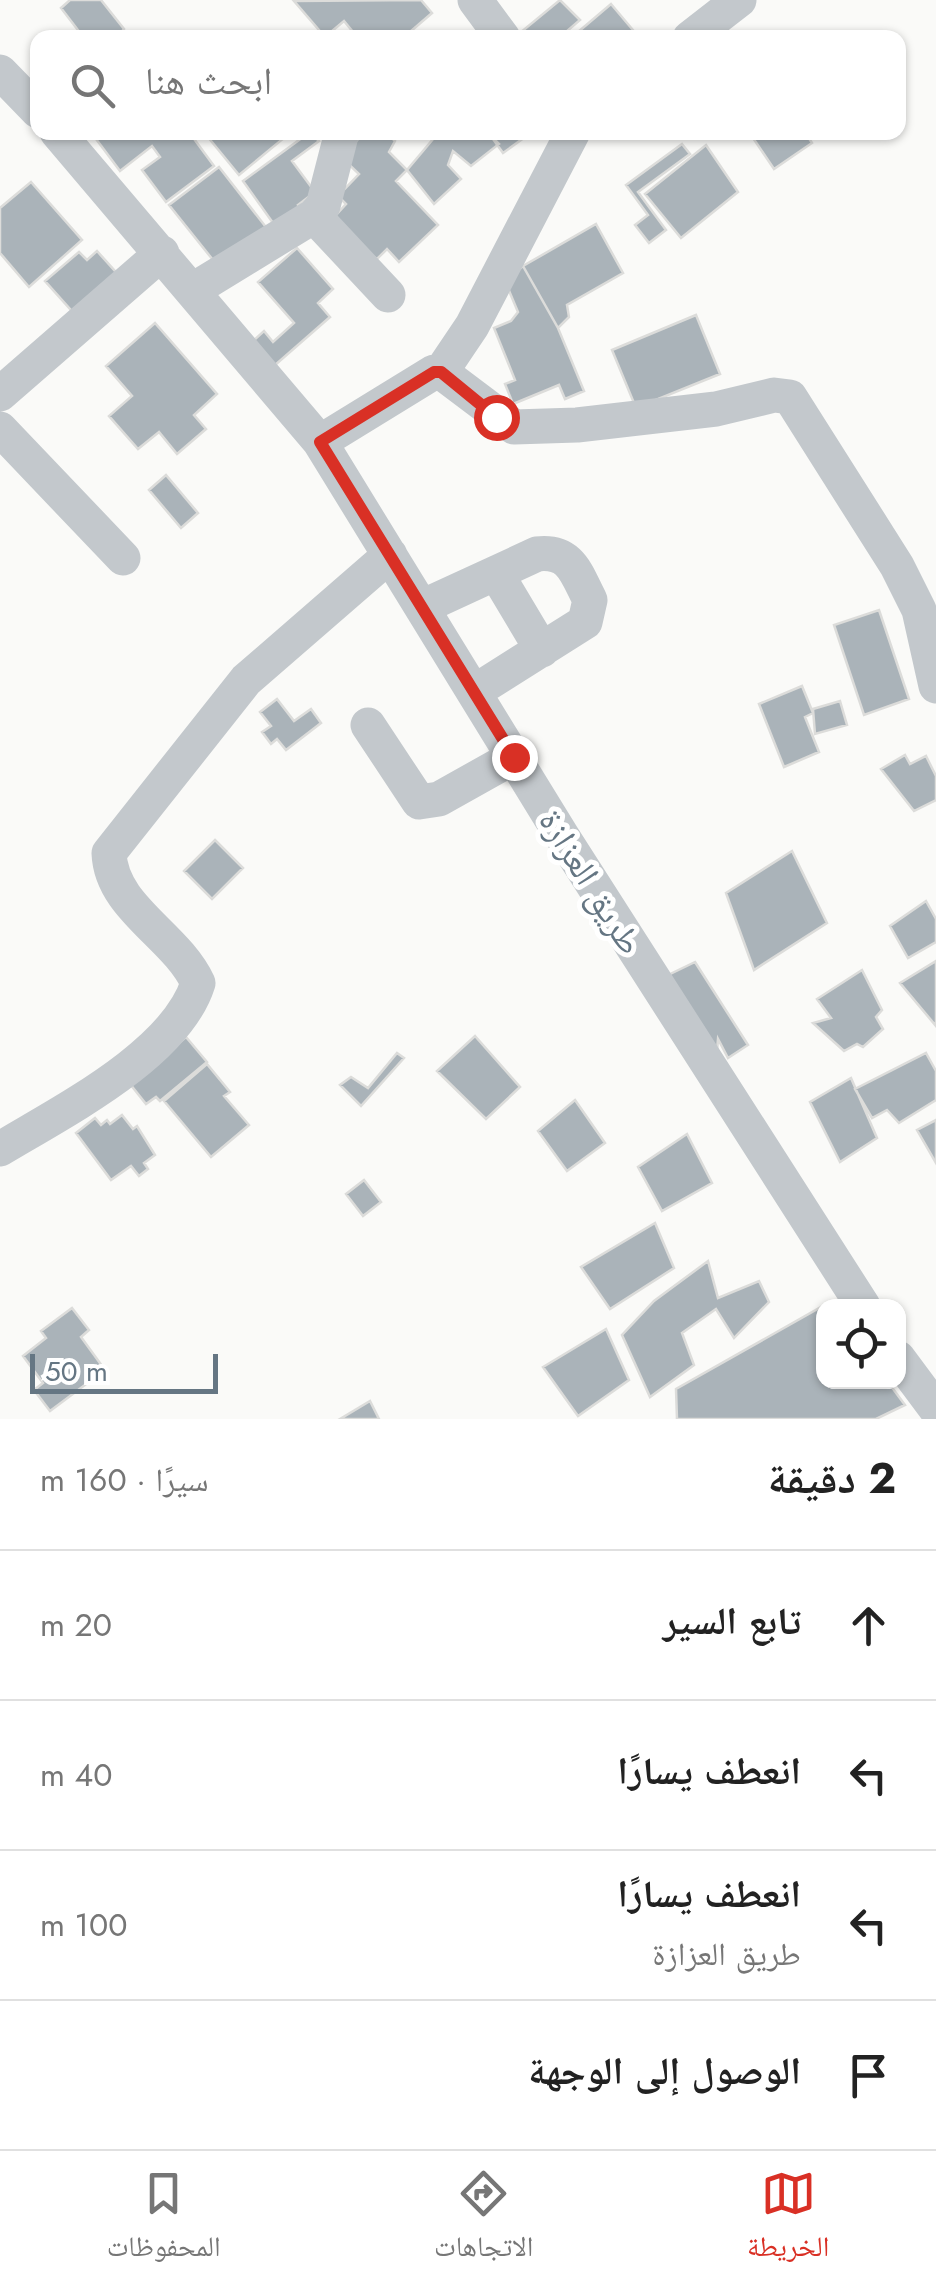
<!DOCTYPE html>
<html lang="ar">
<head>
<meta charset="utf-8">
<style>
	:root { --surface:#fff; --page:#f6f6f6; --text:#222; --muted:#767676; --line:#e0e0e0; --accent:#d93025 }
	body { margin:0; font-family:Jost,"Noto Naskh Arabic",sans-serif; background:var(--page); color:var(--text); direction:rtl }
	.controls { position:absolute; right:30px; bottom:30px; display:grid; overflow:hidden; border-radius:20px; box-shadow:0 2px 8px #0004 }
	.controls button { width:90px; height:90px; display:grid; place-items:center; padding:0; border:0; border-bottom:2px solid var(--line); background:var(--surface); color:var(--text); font:50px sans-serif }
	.scale { position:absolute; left:30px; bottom:25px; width:188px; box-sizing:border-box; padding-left:10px; border:5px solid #657683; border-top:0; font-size:28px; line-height:35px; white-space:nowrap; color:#657683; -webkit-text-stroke:8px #fff; paint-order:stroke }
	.stop { position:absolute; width:30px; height:30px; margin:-22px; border:8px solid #d93025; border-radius:50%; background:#fff }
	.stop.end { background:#d93025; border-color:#fff; box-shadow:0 2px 10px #0008 }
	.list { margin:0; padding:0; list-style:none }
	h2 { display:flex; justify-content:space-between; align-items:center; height:130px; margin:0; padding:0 40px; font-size:42px }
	h2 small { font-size:32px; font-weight:400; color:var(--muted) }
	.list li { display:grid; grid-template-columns:65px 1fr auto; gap:30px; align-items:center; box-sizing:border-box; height:150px; padding:0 40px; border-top:2px solid var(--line) }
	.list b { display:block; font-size:38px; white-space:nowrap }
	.list p { margin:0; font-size:32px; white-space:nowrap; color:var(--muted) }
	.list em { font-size:32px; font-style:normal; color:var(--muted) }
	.icon { flex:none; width:55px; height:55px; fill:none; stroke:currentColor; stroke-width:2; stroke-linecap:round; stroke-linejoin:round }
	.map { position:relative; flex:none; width:936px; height:1419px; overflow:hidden; direction:ltr }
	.search { position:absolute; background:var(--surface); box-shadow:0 2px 8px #0004; left:30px; right:30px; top:30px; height:110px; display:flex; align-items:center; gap:25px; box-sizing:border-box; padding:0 35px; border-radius:20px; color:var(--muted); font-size:38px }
	.sheet { height:730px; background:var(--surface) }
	nav { display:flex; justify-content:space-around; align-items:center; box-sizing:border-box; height:140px; border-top:2px solid var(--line); background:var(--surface); font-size:28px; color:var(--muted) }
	nav a { display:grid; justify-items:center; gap:5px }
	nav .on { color:var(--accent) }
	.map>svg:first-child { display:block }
	.building { fill:#aab3b9; stroke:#dcdcda; stroke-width:2.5 }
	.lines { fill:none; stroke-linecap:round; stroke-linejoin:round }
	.minor { stroke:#c3c8cc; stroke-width:35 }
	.route { stroke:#d93025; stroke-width:12 }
	.labels { text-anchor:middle; stroke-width:10; stroke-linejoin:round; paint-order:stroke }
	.street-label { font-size:35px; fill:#657683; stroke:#fff }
</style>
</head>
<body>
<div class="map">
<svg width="936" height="1419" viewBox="0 0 936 1419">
	<rect width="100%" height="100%" fill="#fafaf8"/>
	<path class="building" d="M70,0H101L124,29L116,38H84L61,8Z
		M421,0L432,13L403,38H358L344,21L325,37L294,1Z
		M560,0L580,20L559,38L515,37Z
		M611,4L638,36L571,38Z
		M95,132H189L214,166L166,202L142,170L160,157L152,146L120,171L93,135Z
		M212,132H290V133L239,175L207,136Z
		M310,132L319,141L292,161L315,192L298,205L303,212L278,230L243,181Z
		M365,132H386L395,141L389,152L407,170L396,181L438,225L399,262L387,249L377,259L326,226L346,204L338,196L359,174L341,157Z
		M439,132H487L499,144L471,166L453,151L448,165L461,179L434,204L407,170Z
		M488,132H532L503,153Z
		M749,132H805L812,143L774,169Z
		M682,144L690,154L638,192L666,230L649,243L635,225L648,215L626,185Z
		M706,145L738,192L681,238L645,194Z
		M219,167L269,231L213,260L169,205Z
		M31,182L82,240L29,287L0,253V208Z
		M596,224L623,273L567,305L569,317L558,328L523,266Z
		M297,248L333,289L318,303L330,317L274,366L253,341L264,331L273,342L294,323L258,282Z
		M97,251L123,280L79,319L45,281L79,252L87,260Z
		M523,266L558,328L584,391L565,399L559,385L513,404L505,384L515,380L494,328L511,321L518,312L505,281Z
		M696,315L720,374L636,408L612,350Z
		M155,323L217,394L194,415L206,429L177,454L159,432L138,449L109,416L132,396L106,366Z
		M166,475L198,513L181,528L149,490Z
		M879,610L909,699L864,715L834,625Z
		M802,686L813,713L805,717L819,752L784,767L759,704Z
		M277,699L294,721L311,709L321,723L286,750L277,739L271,744L262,732L271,726L260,712Z
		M840,701L847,725L815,734L813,709Z
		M905,755L910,764L926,756L936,776V800L914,811L881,769Z
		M215,840L243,868L212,899L184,871Z
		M792,851L827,923L754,970L726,893Z
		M926,901L936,919V942L908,958L890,926Z
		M936,961V1026L900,983Z
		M695,962L748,1045L728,1058L718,1039L716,1064L662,978Z
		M862,970L882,1010L876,1017L883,1029L863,1047L857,1044L844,1051L813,1023L831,1018L817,999Z
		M475,1036L520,1087L486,1119L437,1071Z
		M186,1037L207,1062L160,1101L156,1097L146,1104L130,1084Z
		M397,1053L404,1058L361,1106L340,1085L351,1077L368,1088Z
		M926,1053L936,1071V1100L899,1123L887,1110L872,1118L855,1089Z
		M207,1064L230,1092L224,1096L249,1125L211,1157L164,1101Z
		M851,1078L877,1138L840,1162L810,1102Z
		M575,1100L605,1143L567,1171L538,1131Z
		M122,1115L133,1129L137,1126L155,1155L144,1163L148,1169L139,1176L131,1166L111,1180L76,1133L95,1118L101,1125L107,1120L110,1124Z
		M936,1120V1163L917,1130Z
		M687,1134L712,1183L662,1211L638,1167Z
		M364,1180L381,1202L363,1216L346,1194Z
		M655,1223L674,1268L610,1309L581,1267Z
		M708,1261L718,1298L759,1281L769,1302L734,1338L716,1309L682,1333L694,1365L650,1397L622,1335L654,1301Z
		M830,1302L833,1306H824V1382H888L905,1405L876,1419H677L676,1389Z
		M72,1308L89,1330L81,1337L105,1370L50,1411L34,1390L43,1383L23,1356L46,1338L41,1331Z
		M606,1329L629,1380L578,1416L543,1367Z
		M370,1401L379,1419H340Z"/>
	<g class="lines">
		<path class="minor" d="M475,0L503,38
			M690,38L739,0
			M0,72L38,111
			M57,132L320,442L562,836L863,1306
			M314,216L388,295
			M193,290L314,216L323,206L342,132
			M441,372L472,326L573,132
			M0,394L162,253
			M0,429L123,558
			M320,442L434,372H441L514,427L577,425L716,409L774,395L790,397L897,566L919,610L936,686
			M496,573L542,650
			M422,607L537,554C571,550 576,573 590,600L585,622L474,692
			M368,725L419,802L439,799L514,757
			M0,1149C63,1111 176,1054 198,983C176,935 111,908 109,853L246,680L390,555
			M898,1358L936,1409"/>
	</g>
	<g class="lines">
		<path class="route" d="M496,417L441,372H434L320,442L514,757"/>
	</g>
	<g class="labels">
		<g class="street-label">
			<text transform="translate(591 882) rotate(58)" y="12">طريق العزازة</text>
		</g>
	</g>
</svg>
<div class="controls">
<button><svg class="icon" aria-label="locate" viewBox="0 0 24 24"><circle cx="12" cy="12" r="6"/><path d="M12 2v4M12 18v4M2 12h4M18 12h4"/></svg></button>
</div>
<div class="scale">50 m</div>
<div class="stop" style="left:496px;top:417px"></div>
<div class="stop end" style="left:514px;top:757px"></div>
<div class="search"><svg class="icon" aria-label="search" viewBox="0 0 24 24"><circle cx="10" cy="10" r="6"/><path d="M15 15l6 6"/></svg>ابحث هنا</div>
</div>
<section class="sheet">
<h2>2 دقيقة<small>سيرًا · 160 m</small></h2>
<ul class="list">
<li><svg class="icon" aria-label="ahead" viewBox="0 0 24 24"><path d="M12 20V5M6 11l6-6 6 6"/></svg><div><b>تابع السير</b></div><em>20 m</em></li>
<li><svg class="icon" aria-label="left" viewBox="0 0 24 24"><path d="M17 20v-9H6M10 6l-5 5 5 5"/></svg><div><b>انعطف يسارًا</b></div><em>40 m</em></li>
<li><svg class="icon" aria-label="left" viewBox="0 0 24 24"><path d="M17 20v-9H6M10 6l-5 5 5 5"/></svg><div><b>انعطف يسارًا</b><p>طريق العزازة</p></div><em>100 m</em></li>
<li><svg class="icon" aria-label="arrive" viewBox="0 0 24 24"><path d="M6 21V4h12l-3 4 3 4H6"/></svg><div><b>الوصول إلى الوجهة</b></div></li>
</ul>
</section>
<nav>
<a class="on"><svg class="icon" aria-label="map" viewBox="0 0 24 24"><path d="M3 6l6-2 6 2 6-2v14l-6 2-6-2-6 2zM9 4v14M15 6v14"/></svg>الخريطة</a>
<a><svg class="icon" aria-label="directions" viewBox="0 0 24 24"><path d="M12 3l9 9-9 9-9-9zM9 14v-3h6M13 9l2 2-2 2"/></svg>الاتجاهات</a>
<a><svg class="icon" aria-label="saved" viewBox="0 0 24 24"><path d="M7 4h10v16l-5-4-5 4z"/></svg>المحفوظات</a>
</nav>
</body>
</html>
